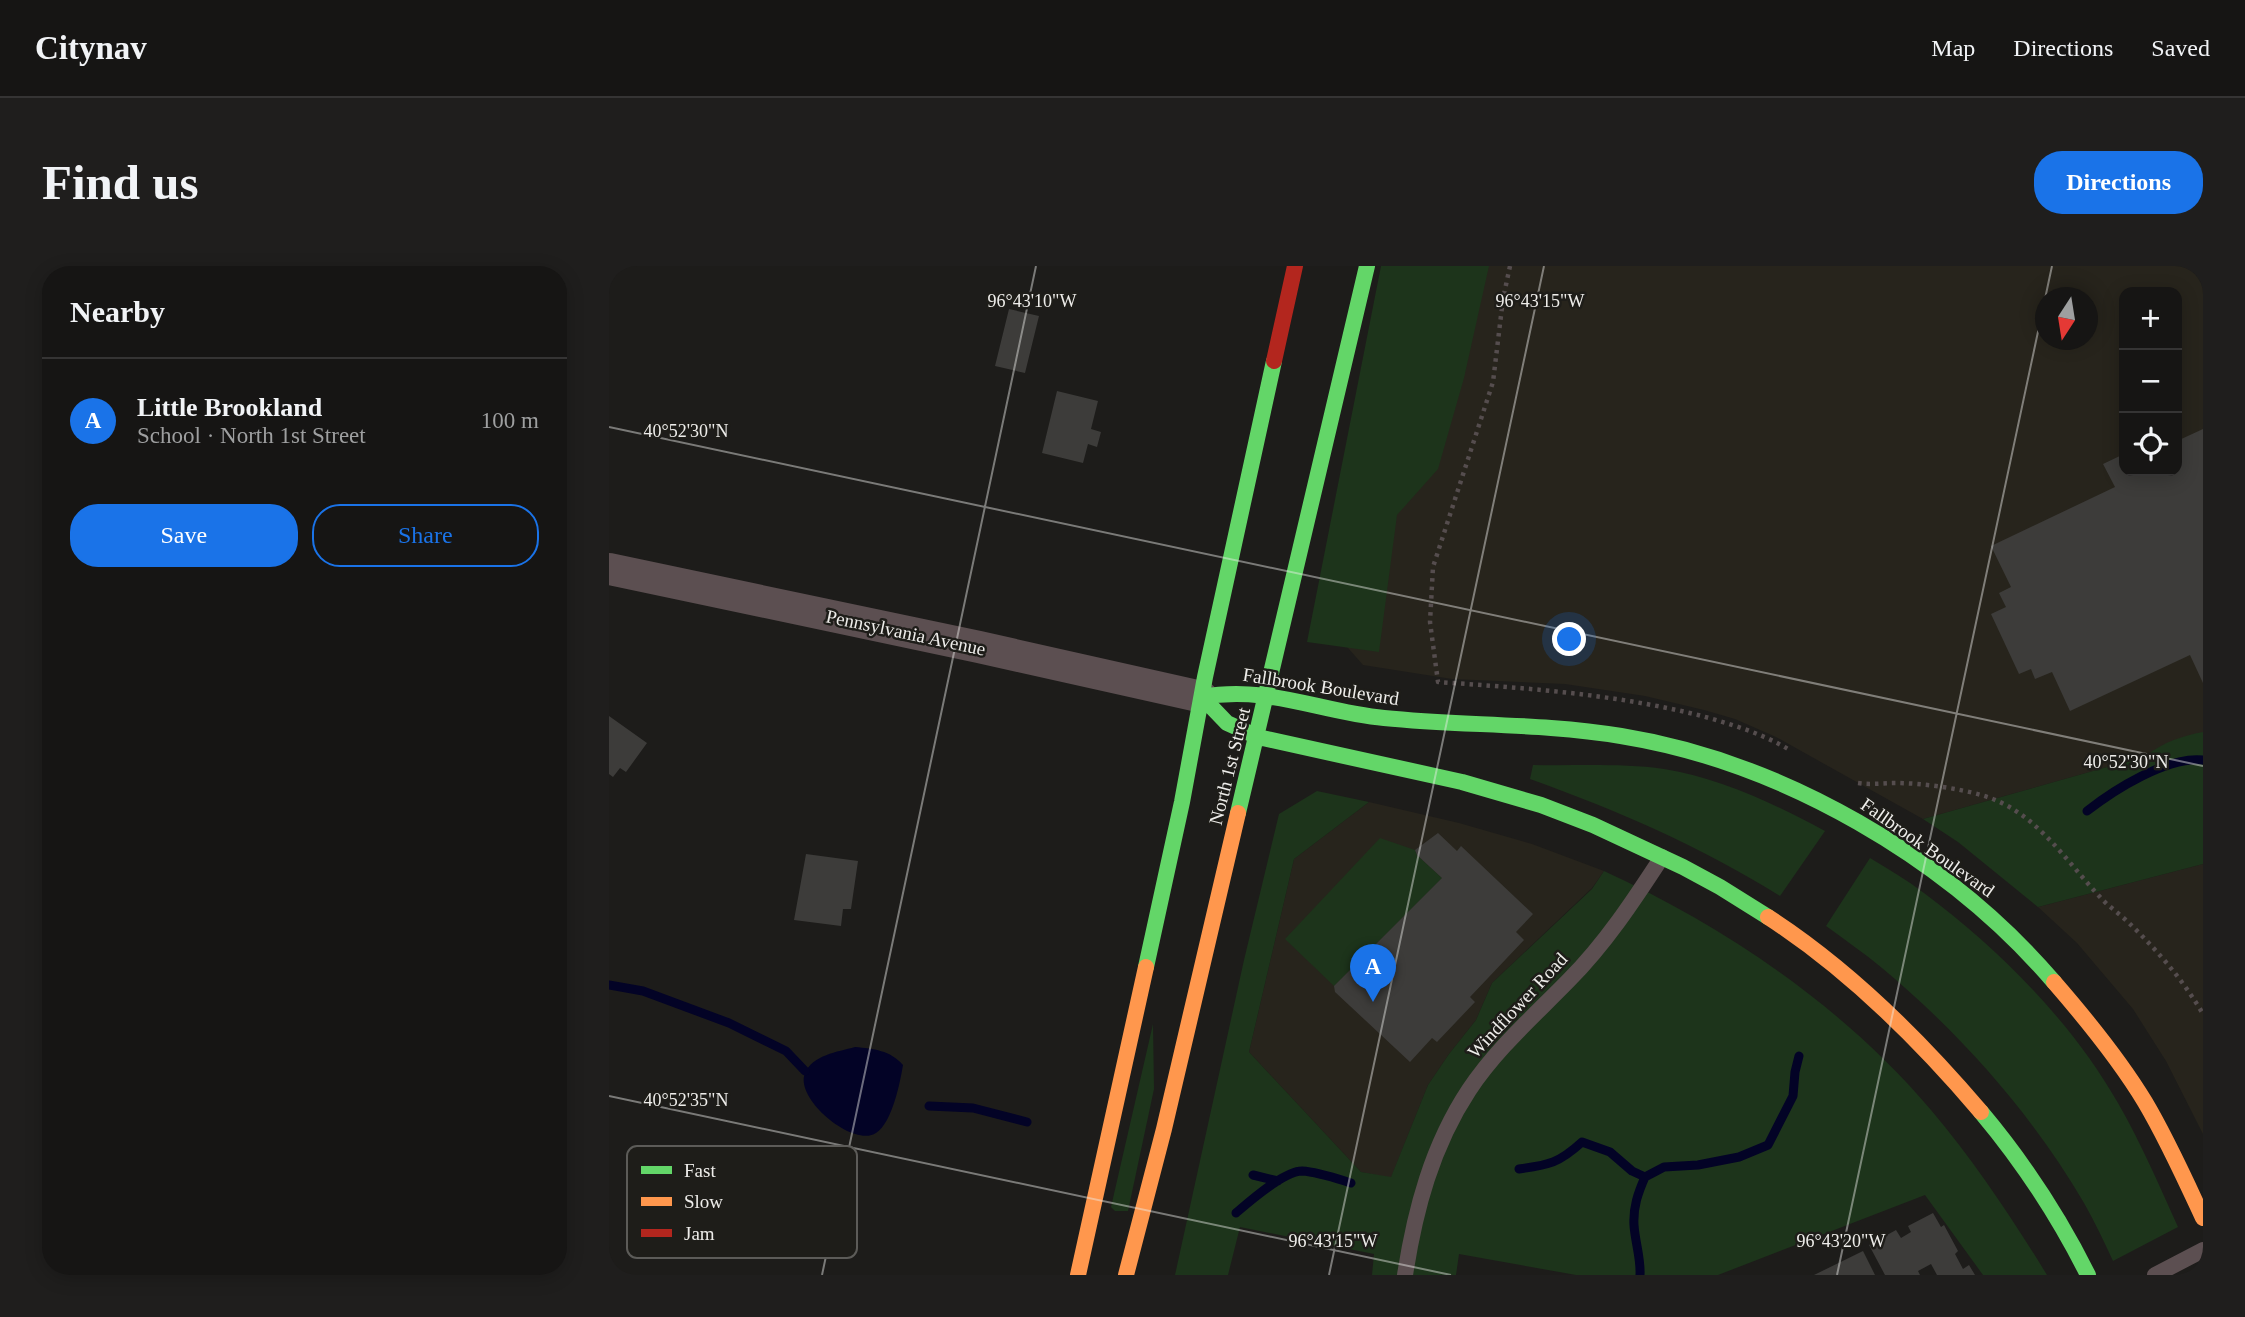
<!DOCTYPE html>
<html lang="en">
<head>
<meta charset="utf-8">
<style>
	:root { --surface:#161514; --page:#1f1e1d; --text:#f1f3f6; --muted:#9e9fa0; --line:#353434; --accent:#1a73e8 }
	body { margin:0; font-family:"Times New Roman",serif; background:var(--page); color:var(--text) }
	.controls { position:absolute; right:21px; top:21px; display:grid; overflow:hidden; border-radius:14px; box-shadow:0 4px 18px #0003 }
	.controls button { width:63px; height:63px; display:grid; place-items:center; padding:0; border:0; border-bottom:2px solid var(--line); background:var(--surface); color:var(--text); font:35px sans-serif }
	.compass { position:absolute; left:1426px; top:21px; width:63px; height:63px; border-radius:50%; background:var(--surface); box-shadow:0 4px 18px #0003; rotate:192deg }
	.you { position:absolute; left:961px; top:374px; width:24px; height:24px; margin:-18px; border:5px solid #fff; border-radius:50%; background:#1a73e8; box-shadow:0 0 0 10px #1a73e833 }
	.badge { display:grid; place-items:center; width:46px; height:46px; border-radius:50%; background:var(--accent); color:#fff; font-size:23px; font-weight:700 }
	.pin { position:absolute; translate:-50% -58px; filter:drop-shadow(0 2px 4px #0008) }
	.pin::after { content:''; position:absolute; top:37px; width:24px; height:21px; background:inherit; clip-path:polygon(0 0,100% 0,50% 100%) }
	.list { margin:0; padding:0; list-style:none }
	h2 { display:flex; justify-content:space-between; align-items:center; height:91px; margin:0; padding:0 28px; font-size:30px }
	h2 small { font-size:23px; font-weight:400; color:var(--muted) }
	.list li { display:grid; grid-template-columns:46px 1fr auto; gap:21px; align-items:center; box-sizing:border-box; height:126px; padding:0 28px; border-top:2px solid var(--line) }
	.list b { display:block; font-size:26px; white-space:nowrap }
	.list p { margin:0; font-size:23px; white-space:nowrap; color:var(--muted) }
	.list em { font-size:23px; font-style:normal; color:var(--muted) }
	.actions { display:flex; gap:14px; padding:21px 28px }
	.actions a { flex:1; padding:16px 0; border:2px solid var(--accent); border-radius:28px; text-align:center; font-size:24px; color:var(--accent) }
	.actions .main { background:var(--accent); color:#fff }
	.icon { flex:none; width:38px; height:38px; fill:none; stroke:currentColor; stroke-width:2; stroke-linecap:round; stroke-linejoin:round }
	.map { position:relative; flex:none; width:1594px; height:1009px; overflow:hidden; border-radius:28px }
	header { display:flex; align-items:center; gap:42px; box-sizing:border-box; height:98px; padding:0 35px; background:var(--surface); border-bottom:2px solid var(--line) }
	header strong { font-size:33px }
	nav { display:flex; gap:38px; margin-inline-start:auto; font-size:24px }
	.intro { display:flex; align-items:center; justify-content:space-between; box-sizing:border-box; height:168px; padding:0 42px }
	h1 { margin:0; font-size:49px }
	.button { padding:18px 32px; border-radius:28px; background:var(--accent); color:#fff; font-size:24px; font-weight:700 }
	main { display:flex; gap:42px; padding:0 42px }
	aside { flex:1; background:var(--surface); border-radius:28px; box-shadow:0 4px 18px #0003 }
	.map>svg:first-child { display:block }
	.built { fill:#27241c; fill-rule:evenodd }
	.green { fill:#1d341b }
	.water { fill:#030326 }
	.lines { fill:none; stroke-linecap:round; stroke-linejoin:round }
	.stream { stroke:#030326; stroke-width:9 }
	.building { fill:#3d3c3a }
	.path { stroke:#554d4e; stroke-width:4.5; stroke-dasharray:3.5 5; stroke-linecap:butt }
	.lane { stroke:#5c4f51; stroke-width:16 }
	.street { stroke:#5c4f51; stroke-width:32 }
	.fast { stroke:#63d668; stroke-width:16 }
	.slow { stroke:#ff974d; stroke-width:16 }
	.jam { stroke:#b3261e; stroke-width:16 }
	.ticks { fill:none; stroke:#eeedea; stroke-width:2; stroke-opacity:0.45 }
	.labels { text-anchor:middle; stroke-width:5; stroke-linejoin:round; paint-order:stroke }
	.street-label { font-size:19px; fill:#eeedea; stroke:#1e1d19 }
	.key { fill:#1e1d19; stroke:#5c5b58; stroke-width:2 }
	.key-label { font-size:19px; fill:#eeedea }
	.ticks-label { font-size:18px; text-anchor:middle; fill:#eeedea; stroke:#1e1d19; stroke-width:5; stroke-linejoin:round; paint-order:stroke }
</style>
</head>
<body>
<header>
<strong>Citynav</strong>
<nav><a>Map</a><a>Directions</a><a>Saved</a></nav>
</header>
<div class="intro"><h1>Find us</h1><a class="button">Directions</a></div>
<main>
<aside>
<h2>Nearby<small></small></h2>
<ul class="list">
<li><span class="badge">A</span><div><b>Little Brookland</b><p>School · North 1st Street</p></div><em>100 m</em></li>
</ul>
<div class="actions"><a class="main">Save</a><a>Share</a></div>
</aside>
<div class="map">
<svg width="1594" height="1009" viewBox="0 0 1594 1009">
	<rect width="100%" height="100%" fill="#1d1c1a"/>
	<path class="built" d="M787,0H1594V474L1314,553L1167,471L1126,453L1095,444L1036,430L956,418L843,413L754,399L710,349ZM1515,26H1568V205H1515ZM1436,32H1478V74H1436Z
		M760,536L850,557L923,578L995,605L983,622L883,717L867,754L840,788L819,819L782,912L752,906L640,786L685,593Z
		M1594,598V868L1557,795L1524,743L1468,677L1429,641Z"/>
	<path class="green" d="M772,0H880L855,112L829,203L788,249L770,386L698,376Z
		M1594,466V598L1429,641L1349,576L1314,553L1537,490C1554,476 1573,470 1594,466Z
		M924,499C967,500 1012,497 1055,503C1111,512 1166,538 1216,565L1171,630C1091,580 1010,545 921,513Z
		M708,525L760,536L685,593L640,786L752,906L782,911L819,819L840,788L867,754L883,717L983,623L995,605C1117,661 1235,741 1322,844C1366,896 1403,952 1438,1009H1374L1316,929L1109,1009H967L850,988L847,1009H763L765,988L631,961L619,1009H566L635,694L670,548Z
		M771,572L806,584L808,589L833,612L725,720L676,673Z
		M1261,592C1279,603 1298,614 1315,627C1390,683 1462,755 1509,837C1532,877 1550,919 1569,961L1504,995C1495,976 1486,956 1475,937C1423,848 1352,768 1273,702C1255,687 1236,674 1217,660Z
		M544,758L545,823L519,945H506L502,941Z"/>
	<path class="water" d="M246,781C265,783 281,784 294,799C291,817 283,857 267,867C245,882 185,833 196,807C204,789 228,786 246,781Z"/>
	<g class="lines">
		<path class="stream" d="M1478,545C1505,524 1558,490 1594,494
			M0,719L34,725L120,757L177,785L196,805
			M320,840L364,842L418,856
			M910,903C940,899 950,897 973,876L1001,886L1023,905L1036,911L1055,901L1089,899L1130,891L1159,879L1184,830L1186,806L1190,790
			M644,909L669,915
			M627,947C641,935 675,905 693,905C709,906 726,912 742,917
			M1031,1009C1032,992 1026,976 1025,959C1024,941 1029,927 1036,911"/>
	</g>
	<path class="building" d="M400,43L430,50L416,107L386,100Z
		M448,125L489,135L482,163L492,166L488,181L479,178L474,197L433,187Z
		M1594,163V417L1581,389L1461,445L1443,406L1426,413L1422,403L1410,408L1382,348L1397,341L1390,327L1402,321L1382,280L1506,221L1494,198L1515,188V205H1568V175Z
		M0,450L38,477L17,506L11,502L4,511L0,508Z
		M829,567L848,585L852,580L924,648L907,666L915,674L861,731L866,736L828,776L823,772L801,796L726,726L725,720L833,612L808,589L806,584Z
		M197,588L249,595L242,643H234L232,660L185,654Z
		M1324,947L1332,961L1335,959L1349,985L1346,988L1354,1003L1360,999L1366,1009H1328L1322,998L1309,1005L1311,1009H1276L1260,979L1287,964L1292,972L1302,966L1299,960Z
		M1254,985L1266,1009H1205Z"/>
	<g class="lines">
		<path class="path" d="M901,0L894,33L884,116L824,301L821,356L829,416C917,422 1004,428 1089,449C1119,457 1152,467 1179,483
			M1249,517C1263,519 1273,517 1287,517C1311,517 1348,522 1372,529C1426,544 1455,593 1492,632C1500,641 1511,648 1520,657C1548,684 1574,714 1594,748"/>
		<path class="lane" d="M796,1009C806,944 823,880 860,824C888,782 925,750 960,714C996,678 1025,634 1053,591
			M1546,1009L1594,984"/>
		<path class="street" d="M0,303L370,381L593,431"/>
		<path class="fast" d="M593,431C659,419 711,446 775,452C854,460 934,457 1012,470C1173,496 1339,592 1445,716
			M593,431L618,457L649,471L853,516L932,539L984,559L1074,601L1111,621L1159,651
			M629,547L758,0
			M537,701L573,536L596,411L665,95
			M1372,846C1414,896 1450,951 1479,1009"/>
		<path class="slow" d="M1159,651C1241,704 1310,773 1372,846
			M1445,716C1478,754 1510,793 1536,836C1558,873 1576,913 1594,952
			M469,1009L537,701
			M517,1009L555,863L629,547"/>
		<path class="jam" d="M665,95L686,0"/>
	</g>
	<path class="ticks" d="M0,161L1594,500M0,830L842,1009M213,1009L427,0M720,1009L935,0M1228,1009L1443,0"/>
	<g class="labels">
		<g class="street-label">
			<text transform="translate(297 366) rotate(12)" y="7">Pennsylvania Avenue</text>
			<text transform="translate(712 420) rotate(9)" y="7">Fallbrook Boulevard</text>
			<text transform="translate(620 500) rotate(-76)" y="7">North 1st Street</text>
			<text transform="translate(1319 581) rotate(35)" y="7">Fallbrook Boulevard</text>
			<text transform="translate(908 739) rotate(-47)" y="7">Windflower Road</text>
		</g>
	</g>
	<rect x="18" y="880" width="230" height="112" rx="10" class="key"/>
	<rect x="32" y="900" width="31" height="8" fill="#63d668"/>
	<rect x="32" y="931" width="31" height="9" fill="#ff974d"/>
	<rect x="32" y="963" width="31" height="8" fill="#b3261e"/>
	<g class="key-label">
		<text x="75" y="911">Fast</text>
		<text x="75" y="942">Slow</text>
		<text x="75" y="974">Jam</text>
	</g>
	<g class="ticks-label">
		<text x="423" y="41">96°43'10"W</text>
		<text x="931" y="41">96°43'15"W</text>
		<text x="77" y="171">40°52'30"N</text>
		<text x="1517" y="502">40°52'30"N</text>
		<text x="77" y="840">40°52'35"N</text>
		<text x="724" y="981">96°43'15"W</text>
		<text x="1232" y="981">96°43'20"W</text>
	</g>
</svg>
<div class="controls">
<button>+</button>
<button>−</button>
<button><svg class="icon" aria-label="locate" viewBox="0 0 24 24"><circle cx="12" cy="12" r="6"/><path d="M12 2v4M12 18v4M2 12h4M18 12h4"/></svg></button>
</div>
<svg class="compass" viewBox="-18 -18 36 36"><path d="M0-13l5 13h-10z" fill="#e53935"/><path d="M0 13l5-13h-10z" fill="#9e9fa0"/></svg>
<div class="you"></div>
<div class="pin badge" style="left:764px;top:736px">A</div>
</div>
</main>
</body>
</html>
